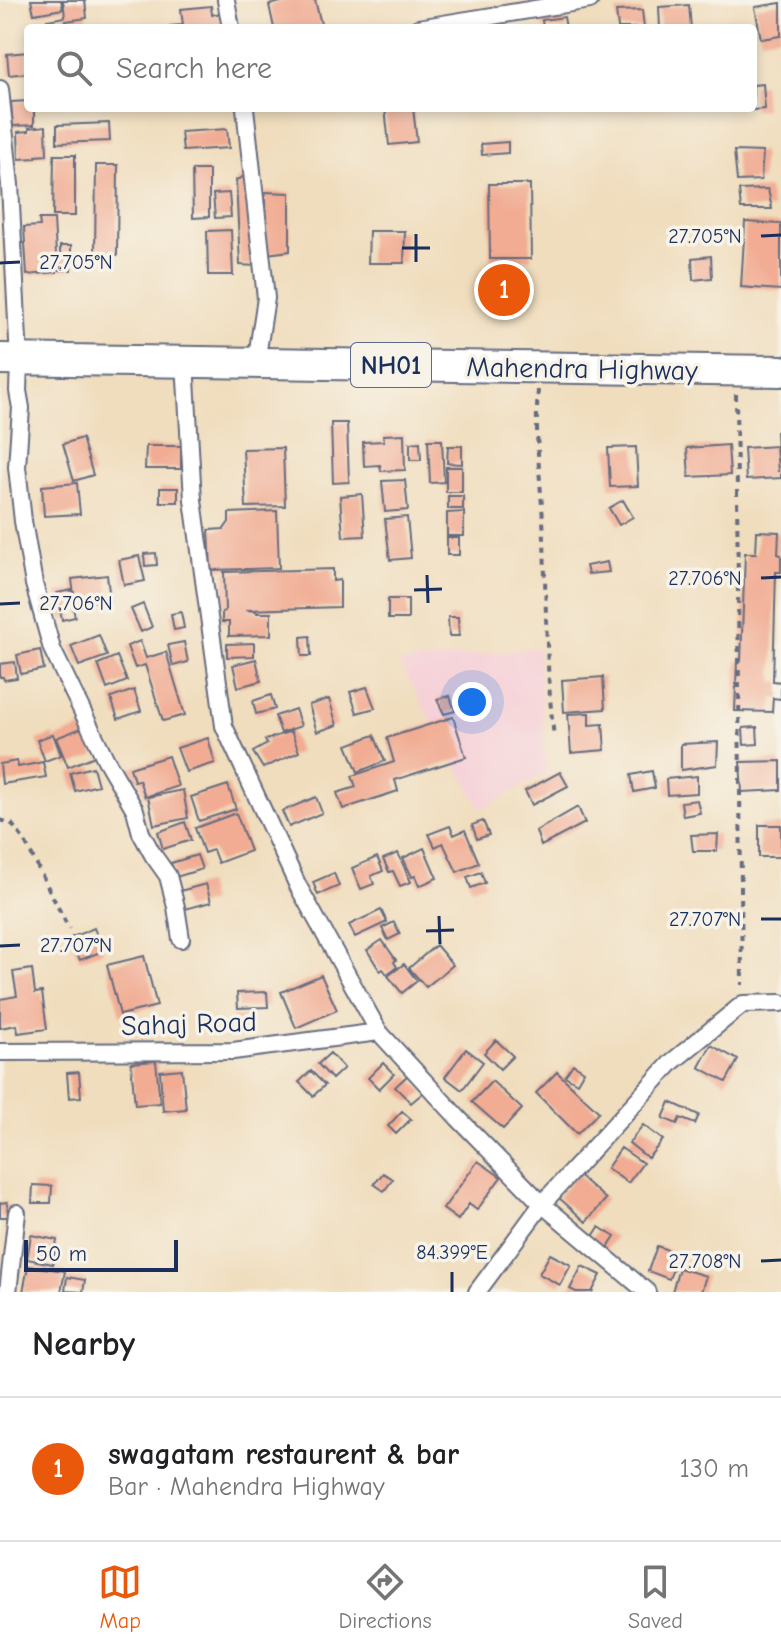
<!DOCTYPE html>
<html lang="en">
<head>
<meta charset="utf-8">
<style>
	:root { --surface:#fff; --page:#f2f2f2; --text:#202124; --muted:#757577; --line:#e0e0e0; --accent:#ea580c }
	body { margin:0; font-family:"Comic Neue",sans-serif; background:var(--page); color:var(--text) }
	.scale { position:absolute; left:24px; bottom:20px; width:154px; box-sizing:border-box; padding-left:8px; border:4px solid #1b2f5e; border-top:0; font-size:22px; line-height:28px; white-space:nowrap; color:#1b2f5e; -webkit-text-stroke:6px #f7f3e8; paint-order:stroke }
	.you { position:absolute; left:472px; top:702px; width:28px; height:28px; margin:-20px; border:6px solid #fff; border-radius:50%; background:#1a73e8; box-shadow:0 0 0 12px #1a73e833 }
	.badge { display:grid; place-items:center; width:52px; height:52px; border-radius:50%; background:var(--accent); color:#fff; font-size:26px; font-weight:700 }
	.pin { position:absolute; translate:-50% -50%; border:4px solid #fff; box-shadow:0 2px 8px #0006 }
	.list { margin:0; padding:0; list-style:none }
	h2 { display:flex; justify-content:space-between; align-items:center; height:104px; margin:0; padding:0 32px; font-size:34px }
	h2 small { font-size:26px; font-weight:400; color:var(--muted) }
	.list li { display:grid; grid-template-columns:52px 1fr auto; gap:24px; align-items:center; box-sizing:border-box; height:144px; padding:0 32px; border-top:2px solid var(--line) }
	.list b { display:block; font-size:30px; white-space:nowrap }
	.list p { margin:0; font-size:26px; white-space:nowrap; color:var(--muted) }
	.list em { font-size:26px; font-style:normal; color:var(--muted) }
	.icon { flex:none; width:44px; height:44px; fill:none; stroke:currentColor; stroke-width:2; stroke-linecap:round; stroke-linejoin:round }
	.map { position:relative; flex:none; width:781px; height:1292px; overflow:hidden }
	.search { position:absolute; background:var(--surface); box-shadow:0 4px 12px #0003; left:24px; right:24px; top:24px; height:88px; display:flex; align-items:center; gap:20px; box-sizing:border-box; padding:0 28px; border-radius:8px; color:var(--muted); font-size:30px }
	.sheet { height:248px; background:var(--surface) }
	nav { display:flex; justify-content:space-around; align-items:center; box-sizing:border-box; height:112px; border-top:2px solid var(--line); background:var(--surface); font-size:22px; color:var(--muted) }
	nav a { display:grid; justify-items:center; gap:4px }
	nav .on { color:var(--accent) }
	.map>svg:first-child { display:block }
	.built { fill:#f6cfd7 }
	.building { fill:#f1ac93 }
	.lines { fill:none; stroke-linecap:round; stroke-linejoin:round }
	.street-casing { stroke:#666c7f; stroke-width:20 }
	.highway-casing { stroke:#666c7f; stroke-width:34 }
	.path { stroke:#666c7f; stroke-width:4; stroke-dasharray:6 6; stroke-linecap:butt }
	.street { stroke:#fff; stroke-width:16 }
	.highway { stroke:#fff; stroke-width:30 }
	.ticks { fill:none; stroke:#1b2f5e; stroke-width:3 }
	.labels { text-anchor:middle; stroke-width:7; stroke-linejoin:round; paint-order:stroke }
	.shield { fill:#f7f3e8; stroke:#5d6a87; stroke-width:2 }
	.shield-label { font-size:26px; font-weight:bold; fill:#1b2f5e }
	.street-label { font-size:28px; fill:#1b2f5e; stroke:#f7f3e8 }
	.ticks-label { font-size:20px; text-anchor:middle; fill:#1b2f5e; stroke:#f7f3e8; stroke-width:7; stroke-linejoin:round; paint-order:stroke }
</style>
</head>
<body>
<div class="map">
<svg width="781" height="1292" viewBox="0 0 781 1292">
	<rect width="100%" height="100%" fill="#f7f3e8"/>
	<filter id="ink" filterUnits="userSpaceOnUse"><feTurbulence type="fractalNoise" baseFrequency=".0125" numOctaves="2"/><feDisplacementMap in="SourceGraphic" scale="16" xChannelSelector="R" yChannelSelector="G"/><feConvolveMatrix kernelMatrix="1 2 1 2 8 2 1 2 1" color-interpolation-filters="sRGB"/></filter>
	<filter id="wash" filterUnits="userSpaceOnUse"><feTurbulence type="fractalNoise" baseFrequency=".006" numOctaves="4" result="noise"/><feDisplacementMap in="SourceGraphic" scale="32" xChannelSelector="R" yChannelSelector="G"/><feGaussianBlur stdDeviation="1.8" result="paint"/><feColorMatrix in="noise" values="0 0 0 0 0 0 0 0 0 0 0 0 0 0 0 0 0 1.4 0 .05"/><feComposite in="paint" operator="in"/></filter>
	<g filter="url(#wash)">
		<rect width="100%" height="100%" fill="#f0ddbd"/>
		<path class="built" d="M538,648L546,773L481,809L399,663Z"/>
		<g id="blocks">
			<path class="building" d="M31,0H61L63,9L34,14Z
				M63,0H85L87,18L66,21L67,28H48L47,20L65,17Z
				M288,0H315L322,28H274L269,5Z
				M781,3V36L761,39L755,7Z
				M689,5L691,28H660L659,7Z
				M211,6L212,15L220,13L222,28H170V26L183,25L181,9Z
				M642,10L644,28H618L616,11Z
				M564,17L566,28H543L542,20Z
				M28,52V73L9,75L7,54Z
				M763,84L765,109L753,110V85Z
				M28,101V108H34V125L13,126L11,102Z
				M385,108H413L417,142L389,145Z
				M109,123L110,141L57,143V125Z
				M46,126L47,155L36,156V158L19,159L18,132L29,131V128Z
				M227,129L229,148L183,151L181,132Z
				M508,142V153L482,155L481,144Z
				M734,151L763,152L761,180L737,181Z
				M54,155H75V216H53Z
				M96,165H118L117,255H95Z
				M192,170H209V217L193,218Z
				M250,174L256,266L240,265L236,180Z
				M489,184H530L531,259H490Z
				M768,189L772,209H741L739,190Z
				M265,192L290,193V251L266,254Z
				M229,193L231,217L215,218L213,194Z
				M39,219H54L57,272L27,275L24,227L40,226Z
				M745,222L781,224V290L741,287Z
				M231,230L233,275H208L207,231Z
				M369,231H405L404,263H368Z
				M60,246H71V270H60Z
				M711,256L712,278L693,280L692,258Z
				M501,270L524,272L521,290L499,291Z
				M331,423H347L349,482L333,483Z
				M776,432H781V478L746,480L744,448L776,446L778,472Z
				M404,434L405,470L381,471L380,465L364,466L363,442L384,441L383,435Z
				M82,438L93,475L74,481L63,444Z
				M428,440H442L444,482L430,483Z
				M420,442L421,460H410V443Z
				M728,445L730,475L689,477L687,448Z
				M146,446H181V469H145Z
				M448,446H462V464L447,463Z
				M636,447L638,486L610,487L608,448Z
				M283,448L285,506L246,507L243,449Z
				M446,467H462V492H446Z
				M405,480L408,510L385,512L382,481Z
				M77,483L80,514L44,516L42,486Z
				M160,488H178V502H160Z
				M362,494L365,536L343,537L340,496Z
				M448,496H463V509H448Z
				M623,500L633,517L619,525L609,508Z
				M277,511L279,568L211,570L209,530L224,529L229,522V513Z
				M464,512V536H447V513Z
				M407,517L411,558L390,560L385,519Z
				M757,531L779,532L778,554L781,555V572H776L773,681L781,682V699L773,698L772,712L735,711L737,660L741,661L745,553H756Z
				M447,538H459V555H447Z
				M156,553L157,565L145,566L144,554Z
				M139,556L145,581L124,585L119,560Z
				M607,562L609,572L588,574L586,566Z
				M333,569V581L340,580V607L246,610L257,611V613H271V635L229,636V622H222V612L225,611L224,572Z
				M107,575L110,600L75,604L72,579Z
				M72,590L74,602H72L75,617L62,620L57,593Z
				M388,599H408V619H388Z
				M143,604L152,627L141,632L131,609Z
				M181,612L184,628L174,630L171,614Z
				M448,617H458L459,636H449Z
				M99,635L107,656L79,666L71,646Z
				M310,636L311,656H302L301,637Z
				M140,641L146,658L166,652L185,715L163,721L145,665L135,668L127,646Z
				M184,642L188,662L173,666L168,645Z
				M254,643V656L227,657V644Z
				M40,650L44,669L21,674L17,655Z
				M117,656L127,681L107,689L98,664Z
				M256,659L261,681L238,687L233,665Z
				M15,662L17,678L4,680L3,677H0V664Z
				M603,677L605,709L564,712L562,680Z
				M367,687L375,708L357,713L350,692Z
				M134,690L141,711L118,719L111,698Z
				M271,695L275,709L256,714L253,701Z
				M450,696L455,711L444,714L437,699Z
				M329,699L337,725L317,732L309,705Z
				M295,709L301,726L281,733L275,716Z
				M589,713V725L603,724L605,750L571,753L568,714Z
				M453,717L466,757L395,780L398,791L343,809L337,793L356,787L352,776L394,762L387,738Z
				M84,727L95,756L68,767L56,738Z
				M757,727L758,744L744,745L743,728Z
				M291,731L299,752L263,768L253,752L267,744L265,740Z
				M53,734L61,755L45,761L37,740Z
				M374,735L385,761L358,772L347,745Z
				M208,738L215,763L186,772L177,748Z
				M718,742L717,765L681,770V744Z
				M168,756L178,786L145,797L139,780L134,781L130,768Z
				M17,761L18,767L43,762L46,777L2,784L0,764Z
				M781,761V790L742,792L740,762Z
				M93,767L98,785L75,791L70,773Z
				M652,771L655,788L634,792L631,775Z
				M560,772L568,786L532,805L525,791Z
				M697,776V793L667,795L666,779Z
				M228,785L236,809L199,821L191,797Z
				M183,790L188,818L154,825L148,797Z
				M316,797L322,813L289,827L282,811Z
				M697,800L700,813L683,816L681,802Z
				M578,807L585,823L541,846L536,831Z
				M236,813L250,851L218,863L213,850L204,853L195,828Z
				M483,821L489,835L477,839L472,825Z
				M185,822L191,840L163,849L158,832Z
				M759,825H781V857H759Z
				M450,826L454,835L465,830L479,863L457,872L443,843L435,847L429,834Z
				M718,834L717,851H693L691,835Z
				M424,848L437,878L419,886L415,876L412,877L403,858Z
				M398,853L411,882L400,886L393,871L389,872L383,859Z
				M197,855L202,869L176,877L171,863Z
				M377,857L383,871L371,876L374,884L361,889L352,868Z
				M481,872L485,883L471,888L467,877Z
				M334,873L339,886L318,895L313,882Z
				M206,884L211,902L185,909L180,891Z
				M381,910L387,922L355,937L349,925Z
				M394,922L400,934L388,940L382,928Z
				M94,928L103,951L80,960L70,938Z
				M382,940L396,960L394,962L397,967L387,974L383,969L380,971L367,950Z
				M436,945L453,965L426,987L409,968Z
				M144,956L157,1006L120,1015L107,965Z
				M404,964L417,981L402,993L388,976Z
				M32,969L35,993L42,992L47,1029L18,1033L17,1025L0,1028V999L17,996L13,972Z
				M321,975L337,1010L296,1028L281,992Z
				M267,992L268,1007L238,1008L237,993Z
				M232,1017H244L243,1031H231Z
				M496,1040L513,1056L500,1069L484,1053Z
				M711,1045L738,1060L726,1082L699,1067Z
				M466,1049L483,1062L462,1090L445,1077Z
				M330,1053L344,1068L332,1079L318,1064Z
				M156,1061L160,1103L135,1105L131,1063Z
				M383,1063L394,1074L379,1089L368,1078Z
				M573,1064L584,1071L577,1083L565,1076Z
				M182,1069L186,1109L163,1111L160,1071Z
				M311,1071L325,1085L313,1096L299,1082Z
				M79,1072L81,1097L69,1098L67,1073Z
				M557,1072L599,1112L577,1134L536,1093Z
				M408,1075L424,1092L411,1103L395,1087Z
				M492,1081L522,1109L503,1129L472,1102Z
				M670,1102L699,1115L695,1124L680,1118L677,1124L663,1118Z
				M402,1111L411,1119L396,1134L388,1126Z
				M643,1125L663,1140L648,1158L629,1143Z
				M621,1148L643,1163L628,1183L607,1168Z
				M478,1161L501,1177L477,1210L469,1204L458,1220L443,1209Z
				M383,1173L393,1179L384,1191L374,1184Z
				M577,1174L606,1199L586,1222L558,1197Z
				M33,1185L52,1186L51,1203H32Z
				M7,1202L8,1217H0V1203Z
				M599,1227L615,1237L605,1252L590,1241Z
				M31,1235L57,1240L53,1264L27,1259Z
				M657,1246L679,1254L669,1279L648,1271Z
				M550,1254L571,1265L560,1285L539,1274Z
				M28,1266L65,1271L61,1292H23Z
				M582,1266L601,1275L592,1292H576L570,1289Z
				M679,1268L706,1276L701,1292H672Z
				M67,1277L85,1280L83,1292L65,1291Z"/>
		</g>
	</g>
	<g filter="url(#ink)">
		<use href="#blocks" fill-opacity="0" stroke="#666c7f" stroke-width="2"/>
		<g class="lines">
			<defs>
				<path id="street" d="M226,0L231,28
					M418,28L590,0
					M0,89L10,185L19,360L18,391L21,408L17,467L23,521L34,584L52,649L106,760L135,810L141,833L153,855L168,876L176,907L181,939
					M245,108L266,298L256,363
					M185,362L193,500L224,726L298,886L379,1032L458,1118L542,1204L647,1292
					M0,1052L233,1051L379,1032
					M8,1292L17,1213
					M477,1292L542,1204L672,1062L743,1004L781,1003"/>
				<path id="highway" d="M0,359L781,371"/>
			</defs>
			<use href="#street" class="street-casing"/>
			<use href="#highway" class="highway-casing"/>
			<path class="path" d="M538,390C534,440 542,489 544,539C546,605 546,671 554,737
				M736,394L742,985
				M0,820L11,823L24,840L69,929"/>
			<use href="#street" class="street"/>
			<use href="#highway" class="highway"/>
		</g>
	</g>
	<path class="ticks" d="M416,234V262M761,236L781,235M402,248H430M0,263L20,262M427,575L428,603M761,578L781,577M414,590L442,589M0,604L20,603M439,916L440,944M761,919H781M426,931L454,930M0,946L20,945M761,1261L781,1260M452,1272V1292"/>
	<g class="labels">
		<rect class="shield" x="351" y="343" width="80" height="44" rx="6"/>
		<g class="shield-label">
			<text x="391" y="374">NH01</text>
		</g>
		<g class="street-label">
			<text transform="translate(582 368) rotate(1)" y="10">Mahendra Highway</text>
			<text transform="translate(189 1023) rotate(-2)" y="10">Sahaj Road</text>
		</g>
	</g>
	<g class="ticks-label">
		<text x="705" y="243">27.705°N</text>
		<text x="76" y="269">27.705°N</text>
		<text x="705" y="585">27.706°N</text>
		<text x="76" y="610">27.706°N</text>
		<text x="705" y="926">27.707°N</text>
		<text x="76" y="952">27.707°N</text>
		<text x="452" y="1259">84.399°E</text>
		<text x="705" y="1268">27.708°N</text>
	</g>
</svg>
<div class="scale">50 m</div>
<div class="you"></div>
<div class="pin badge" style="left:504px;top:290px">1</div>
<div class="search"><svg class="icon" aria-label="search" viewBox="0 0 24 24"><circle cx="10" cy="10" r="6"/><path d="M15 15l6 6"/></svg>Search here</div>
</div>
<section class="sheet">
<h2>Nearby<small></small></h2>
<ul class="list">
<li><span class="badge">1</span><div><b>swagatam restaurent &amp; bar</b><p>Bar · Mahendra Highway</p></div><em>130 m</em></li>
</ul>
</section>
<nav>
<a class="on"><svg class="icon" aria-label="map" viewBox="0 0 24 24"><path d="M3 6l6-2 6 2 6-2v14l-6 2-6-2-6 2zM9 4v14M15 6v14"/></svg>Map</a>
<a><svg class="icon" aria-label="directions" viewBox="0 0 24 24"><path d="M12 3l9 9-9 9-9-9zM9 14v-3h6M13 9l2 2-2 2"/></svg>Directions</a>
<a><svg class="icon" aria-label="saved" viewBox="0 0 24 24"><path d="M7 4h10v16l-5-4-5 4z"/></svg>Saved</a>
</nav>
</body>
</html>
